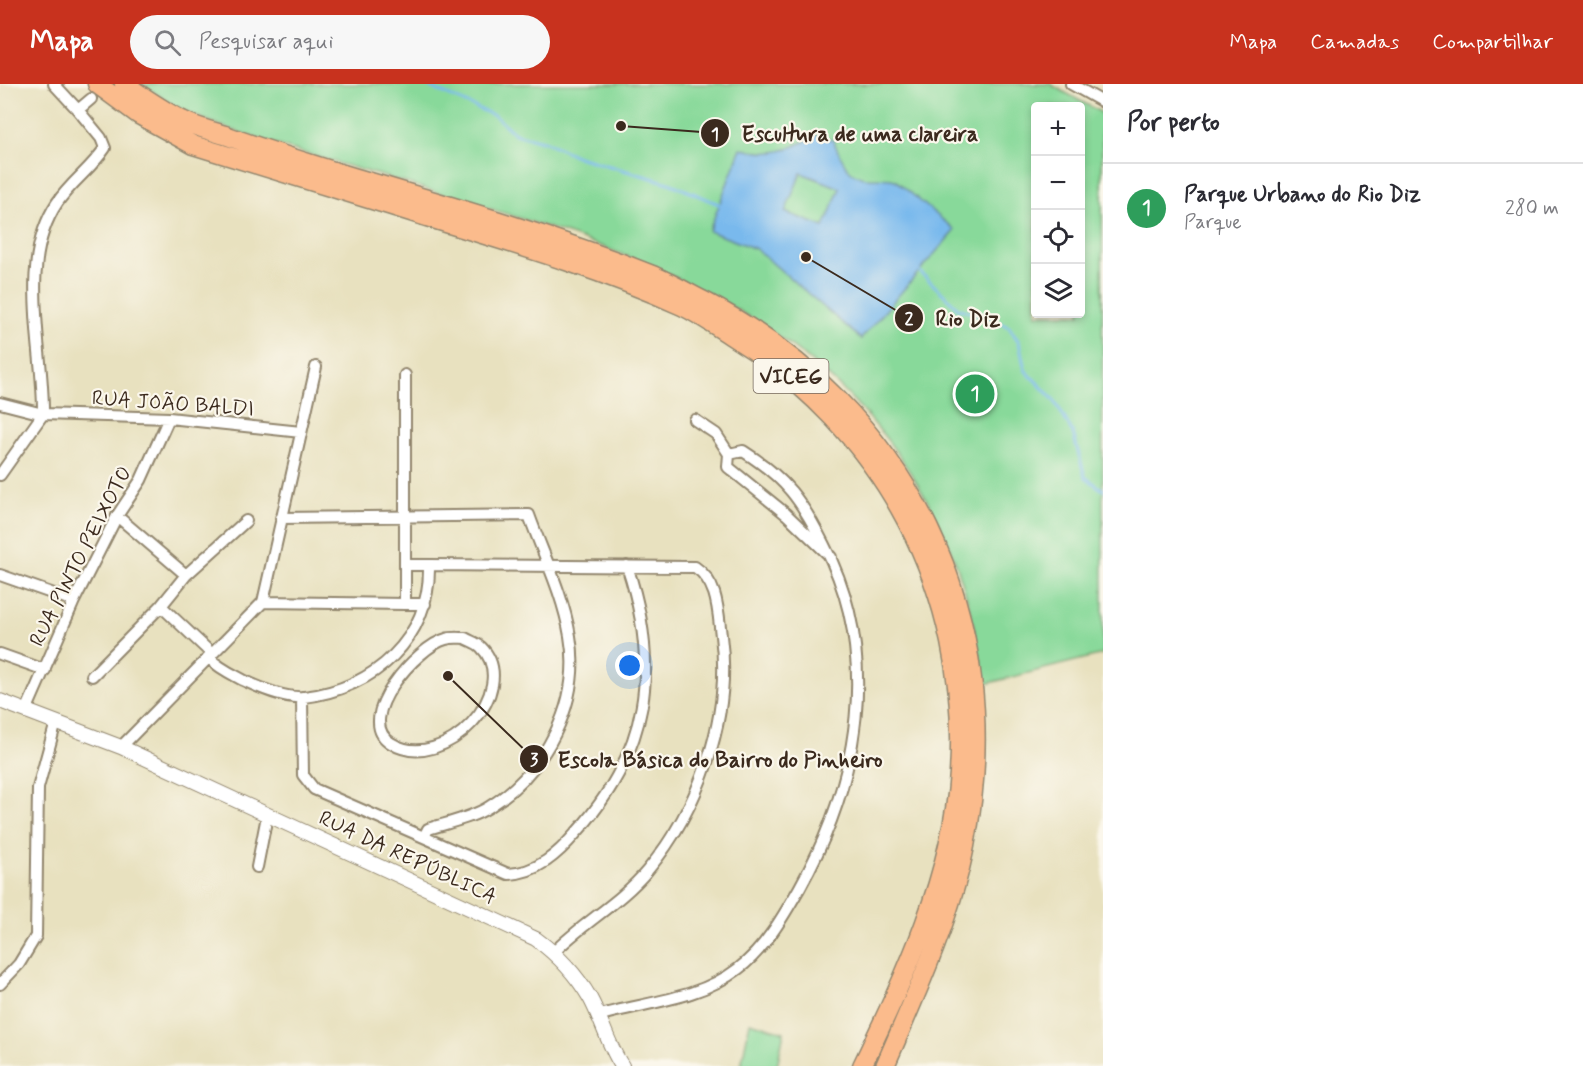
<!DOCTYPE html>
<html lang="pt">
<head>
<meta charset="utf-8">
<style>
	:root { --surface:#fff; --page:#f7f7f7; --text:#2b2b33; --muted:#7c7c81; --line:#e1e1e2; --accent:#c8321e }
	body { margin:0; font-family:Mynerve,sans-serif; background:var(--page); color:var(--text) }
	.controls { position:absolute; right:18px; top:18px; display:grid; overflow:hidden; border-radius:6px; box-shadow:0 3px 9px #0003 }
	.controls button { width:54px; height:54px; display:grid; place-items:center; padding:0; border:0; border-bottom:2px solid var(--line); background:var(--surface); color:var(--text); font:30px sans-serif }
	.you { position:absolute; left:630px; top:582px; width:21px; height:21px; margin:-15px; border:4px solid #fff; border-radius:50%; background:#1a73e8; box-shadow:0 0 0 9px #1a73e833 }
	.badge { display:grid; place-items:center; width:39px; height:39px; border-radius:50%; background:var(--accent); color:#fff; font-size:20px; font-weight:700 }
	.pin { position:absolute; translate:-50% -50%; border:3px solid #fff; box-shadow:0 2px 6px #0006 }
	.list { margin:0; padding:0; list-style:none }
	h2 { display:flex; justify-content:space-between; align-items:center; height:78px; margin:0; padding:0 24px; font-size:26px }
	h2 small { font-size:20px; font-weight:400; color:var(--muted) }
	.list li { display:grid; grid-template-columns:39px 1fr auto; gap:18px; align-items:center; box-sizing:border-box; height:90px; padding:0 24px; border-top:2px solid var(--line) }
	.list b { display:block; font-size:22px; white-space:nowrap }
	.list p { margin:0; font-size:20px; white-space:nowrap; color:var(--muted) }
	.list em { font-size:20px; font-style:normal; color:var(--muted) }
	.icon { flex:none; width:33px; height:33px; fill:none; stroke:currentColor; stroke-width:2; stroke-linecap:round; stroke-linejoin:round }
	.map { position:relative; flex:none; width:1103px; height:982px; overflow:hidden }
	header { display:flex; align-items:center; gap:36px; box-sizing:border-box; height:84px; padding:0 30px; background:var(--accent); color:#fff }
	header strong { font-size:28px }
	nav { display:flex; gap:33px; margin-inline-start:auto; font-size:21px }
	.search { width:420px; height:54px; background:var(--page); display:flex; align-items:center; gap:15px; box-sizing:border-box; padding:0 21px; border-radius:33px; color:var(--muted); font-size:22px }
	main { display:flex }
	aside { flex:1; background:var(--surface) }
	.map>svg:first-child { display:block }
	.green { fill:#88d99a; stroke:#62825c; stroke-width:1.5; fill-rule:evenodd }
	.water { fill:#79b9ed; stroke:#5a7286; stroke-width:1.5; fill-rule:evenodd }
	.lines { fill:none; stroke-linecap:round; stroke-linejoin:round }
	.stream { stroke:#79b9ed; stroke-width:3 }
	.minor-casing { stroke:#92866e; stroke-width:14 }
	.tertiary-casing { stroke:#92866e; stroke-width:16 }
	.trunk-casing { stroke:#92866e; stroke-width:21 }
	.minor { stroke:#fff; stroke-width:10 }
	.tertiary { stroke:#fff; stroke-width:14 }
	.trunk { stroke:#fbbb8c; stroke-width:18 }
	.labels { text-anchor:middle; stroke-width:4.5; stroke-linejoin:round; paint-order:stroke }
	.shield { fill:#fbf7ec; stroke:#75685c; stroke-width:1.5 }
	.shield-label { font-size:20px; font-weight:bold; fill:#3b2a1e }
	.street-label { font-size:21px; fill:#3b2a1e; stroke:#fbf7ec }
	.leader { fill:none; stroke:#3b2a1e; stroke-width:2 }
	.callout-dot { fill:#3b2a1e; stroke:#fbf7ec; stroke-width:2 }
	.mark-label { font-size:18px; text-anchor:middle; font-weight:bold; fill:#fff }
	.callout-label { font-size:22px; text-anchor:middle; font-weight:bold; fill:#3b2a1e; stroke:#fbf7ec; stroke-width:4.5; stroke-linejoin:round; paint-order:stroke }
</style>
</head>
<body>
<header>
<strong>Mapa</strong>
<div class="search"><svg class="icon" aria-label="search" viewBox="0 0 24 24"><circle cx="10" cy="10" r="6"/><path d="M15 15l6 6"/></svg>Pesquisar aqui</div>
<nav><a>Mapa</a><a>Camadas</a><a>Compartilhar</a></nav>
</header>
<main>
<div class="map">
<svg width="1103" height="982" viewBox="0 0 1103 982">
	<rect width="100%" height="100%" fill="#fbf7ec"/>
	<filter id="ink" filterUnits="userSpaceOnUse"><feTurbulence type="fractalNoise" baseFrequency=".0167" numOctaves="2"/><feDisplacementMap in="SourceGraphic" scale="12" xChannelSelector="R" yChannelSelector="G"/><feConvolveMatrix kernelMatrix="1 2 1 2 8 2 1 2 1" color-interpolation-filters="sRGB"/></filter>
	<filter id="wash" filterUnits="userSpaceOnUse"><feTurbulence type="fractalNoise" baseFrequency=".008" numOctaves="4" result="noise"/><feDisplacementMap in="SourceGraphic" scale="24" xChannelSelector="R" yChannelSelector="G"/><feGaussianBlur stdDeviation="1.35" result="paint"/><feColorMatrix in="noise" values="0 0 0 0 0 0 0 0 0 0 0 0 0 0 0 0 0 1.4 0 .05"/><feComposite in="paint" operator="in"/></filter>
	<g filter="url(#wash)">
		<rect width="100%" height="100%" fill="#e8e1bf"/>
		<path class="green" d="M142,0H1050L1102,29L1103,570L985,600C976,549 966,498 944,450C837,219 613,162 390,94C323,74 254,57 189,29C173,22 157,10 142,0ZM1036,22H1080V230H1036Z
			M750,938L784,948L777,982H741Z"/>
		<path class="water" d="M816,51L833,56C840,71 846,92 866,94C877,95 885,93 895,96L955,146L861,255L756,165L709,147L741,64C771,74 790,66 816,51ZM801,89L840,104L824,143L785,128Z"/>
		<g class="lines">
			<path class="stream" d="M423,0L495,32L515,50L546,58L578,73L669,99L721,121
				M917,185L959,225L988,233L1009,243L1019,258L1025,286L1054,316L1073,349L1085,393L1103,406"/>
		</g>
	</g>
	<g filter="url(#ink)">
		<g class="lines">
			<defs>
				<path id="minor" d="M54,0L78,26
					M1071,0L1103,18
					M316,283L263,518L405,520
					M405,291V520H425
					M0,319L43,330L169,334L301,348
					M43,330C44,264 17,179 57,119C71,98 91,85 105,64L101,54L78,26L91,15
					M695,336L716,350L729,370
					M0,391L43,330
					M117,432L186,491
					M281,434L529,431C543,470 563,510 570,552C582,619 545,688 489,723C472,734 447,739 428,745L424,753
					M429,481L695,483C718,498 718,527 721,552C732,633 699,725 647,787C621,818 583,839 554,868
					M0,491L74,517
					M161,522L212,570
					M465,554C470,557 477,559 481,563C523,605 444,692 391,659C352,635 418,562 446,555C452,553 459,554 465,554Z
					M0,570L45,586
					M209,574C219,584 230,589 243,596C260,604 285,615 304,613C374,605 431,554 429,481H405
					M92,592L161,522L186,491L246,437
					M302,613L303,691L314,705L508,790C537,789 558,770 576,749C649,668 661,584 627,482
					M26,627L74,517L117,432L141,396L169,334
					M121,663L263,518
					M257,783L267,732
					M0,900L19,880L36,852L38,704L56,638
					M597,932C645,918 698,916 738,885C765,865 784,831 800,803C859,697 881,571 824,461C802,417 786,394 743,367L729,370L728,383L786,430L831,473"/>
				<path id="tertiary" d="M0,617L121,663L536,855C558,871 576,890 590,914C602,936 608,961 622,982"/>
				<path id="trunk" d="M97,0L139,31L193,61C279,87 364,113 449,140C528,164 607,188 682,222C699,230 714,241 730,251C884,344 971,509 959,689C952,793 906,890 862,982
					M124,0C143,12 162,26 182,36C195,43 211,47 225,51C263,65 301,77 340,89C444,120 549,150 650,190C668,197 686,208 704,217C910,325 1010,533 965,762C950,837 915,912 885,982"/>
			</defs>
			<use href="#minor" class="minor-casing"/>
			<use href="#tertiary" class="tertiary-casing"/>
			<use href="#trunk" class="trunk-casing"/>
			<use href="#minor" class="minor"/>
			<use href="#tertiary" class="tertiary"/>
			<use href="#trunk" class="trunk"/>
		</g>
	</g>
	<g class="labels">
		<rect class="shield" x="753.5" y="275" width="75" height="34" rx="4.5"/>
		<g class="shield-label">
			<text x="791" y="299">VICEG</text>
		</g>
		<g class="street-label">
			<text transform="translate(173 319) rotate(4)" y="7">RUA JOÃO BALDI</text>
			<text transform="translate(80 472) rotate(-63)" y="7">RUA PINTO PEIXOTO</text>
			<text transform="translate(408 773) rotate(25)" y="7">RUA DA REPÚBLICA</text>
		</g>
	</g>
	<path class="leader" d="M621 42L715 49M806 173L909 234M448 592L534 675"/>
	<g class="callout-dot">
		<circle cx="621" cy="42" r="6"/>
		<circle cx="806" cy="173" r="6"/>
		<circle cx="448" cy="592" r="6"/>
		<circle cx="715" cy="49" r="15"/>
		<circle cx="909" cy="234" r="15"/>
		<circle cx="534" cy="675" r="15"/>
	</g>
	<g class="mark-label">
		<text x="715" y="56">1</text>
		<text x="909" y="240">2</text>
		<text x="534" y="681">3</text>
	</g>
	<g class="callout-label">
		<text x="860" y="57">Escultura de uma clareira</text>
		<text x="968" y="242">Rio Diz</text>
		<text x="720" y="683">Escola Básica do Bairro do Pinheiro</text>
	</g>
</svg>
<div class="controls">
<button>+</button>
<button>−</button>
<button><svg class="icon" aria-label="locate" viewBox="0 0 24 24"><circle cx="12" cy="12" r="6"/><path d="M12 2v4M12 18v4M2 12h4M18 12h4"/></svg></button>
<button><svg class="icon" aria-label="layers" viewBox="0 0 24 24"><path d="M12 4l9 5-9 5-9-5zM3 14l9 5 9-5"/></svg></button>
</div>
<div class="you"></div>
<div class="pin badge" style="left:975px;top:310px;background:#2e9e5b">1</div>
</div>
<aside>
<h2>Por perto<small></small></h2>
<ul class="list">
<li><span class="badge" style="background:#2e9e5b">1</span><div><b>Parque Urbano do Rio Diz</b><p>Parque</p></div><em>280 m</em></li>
</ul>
</aside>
</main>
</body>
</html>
